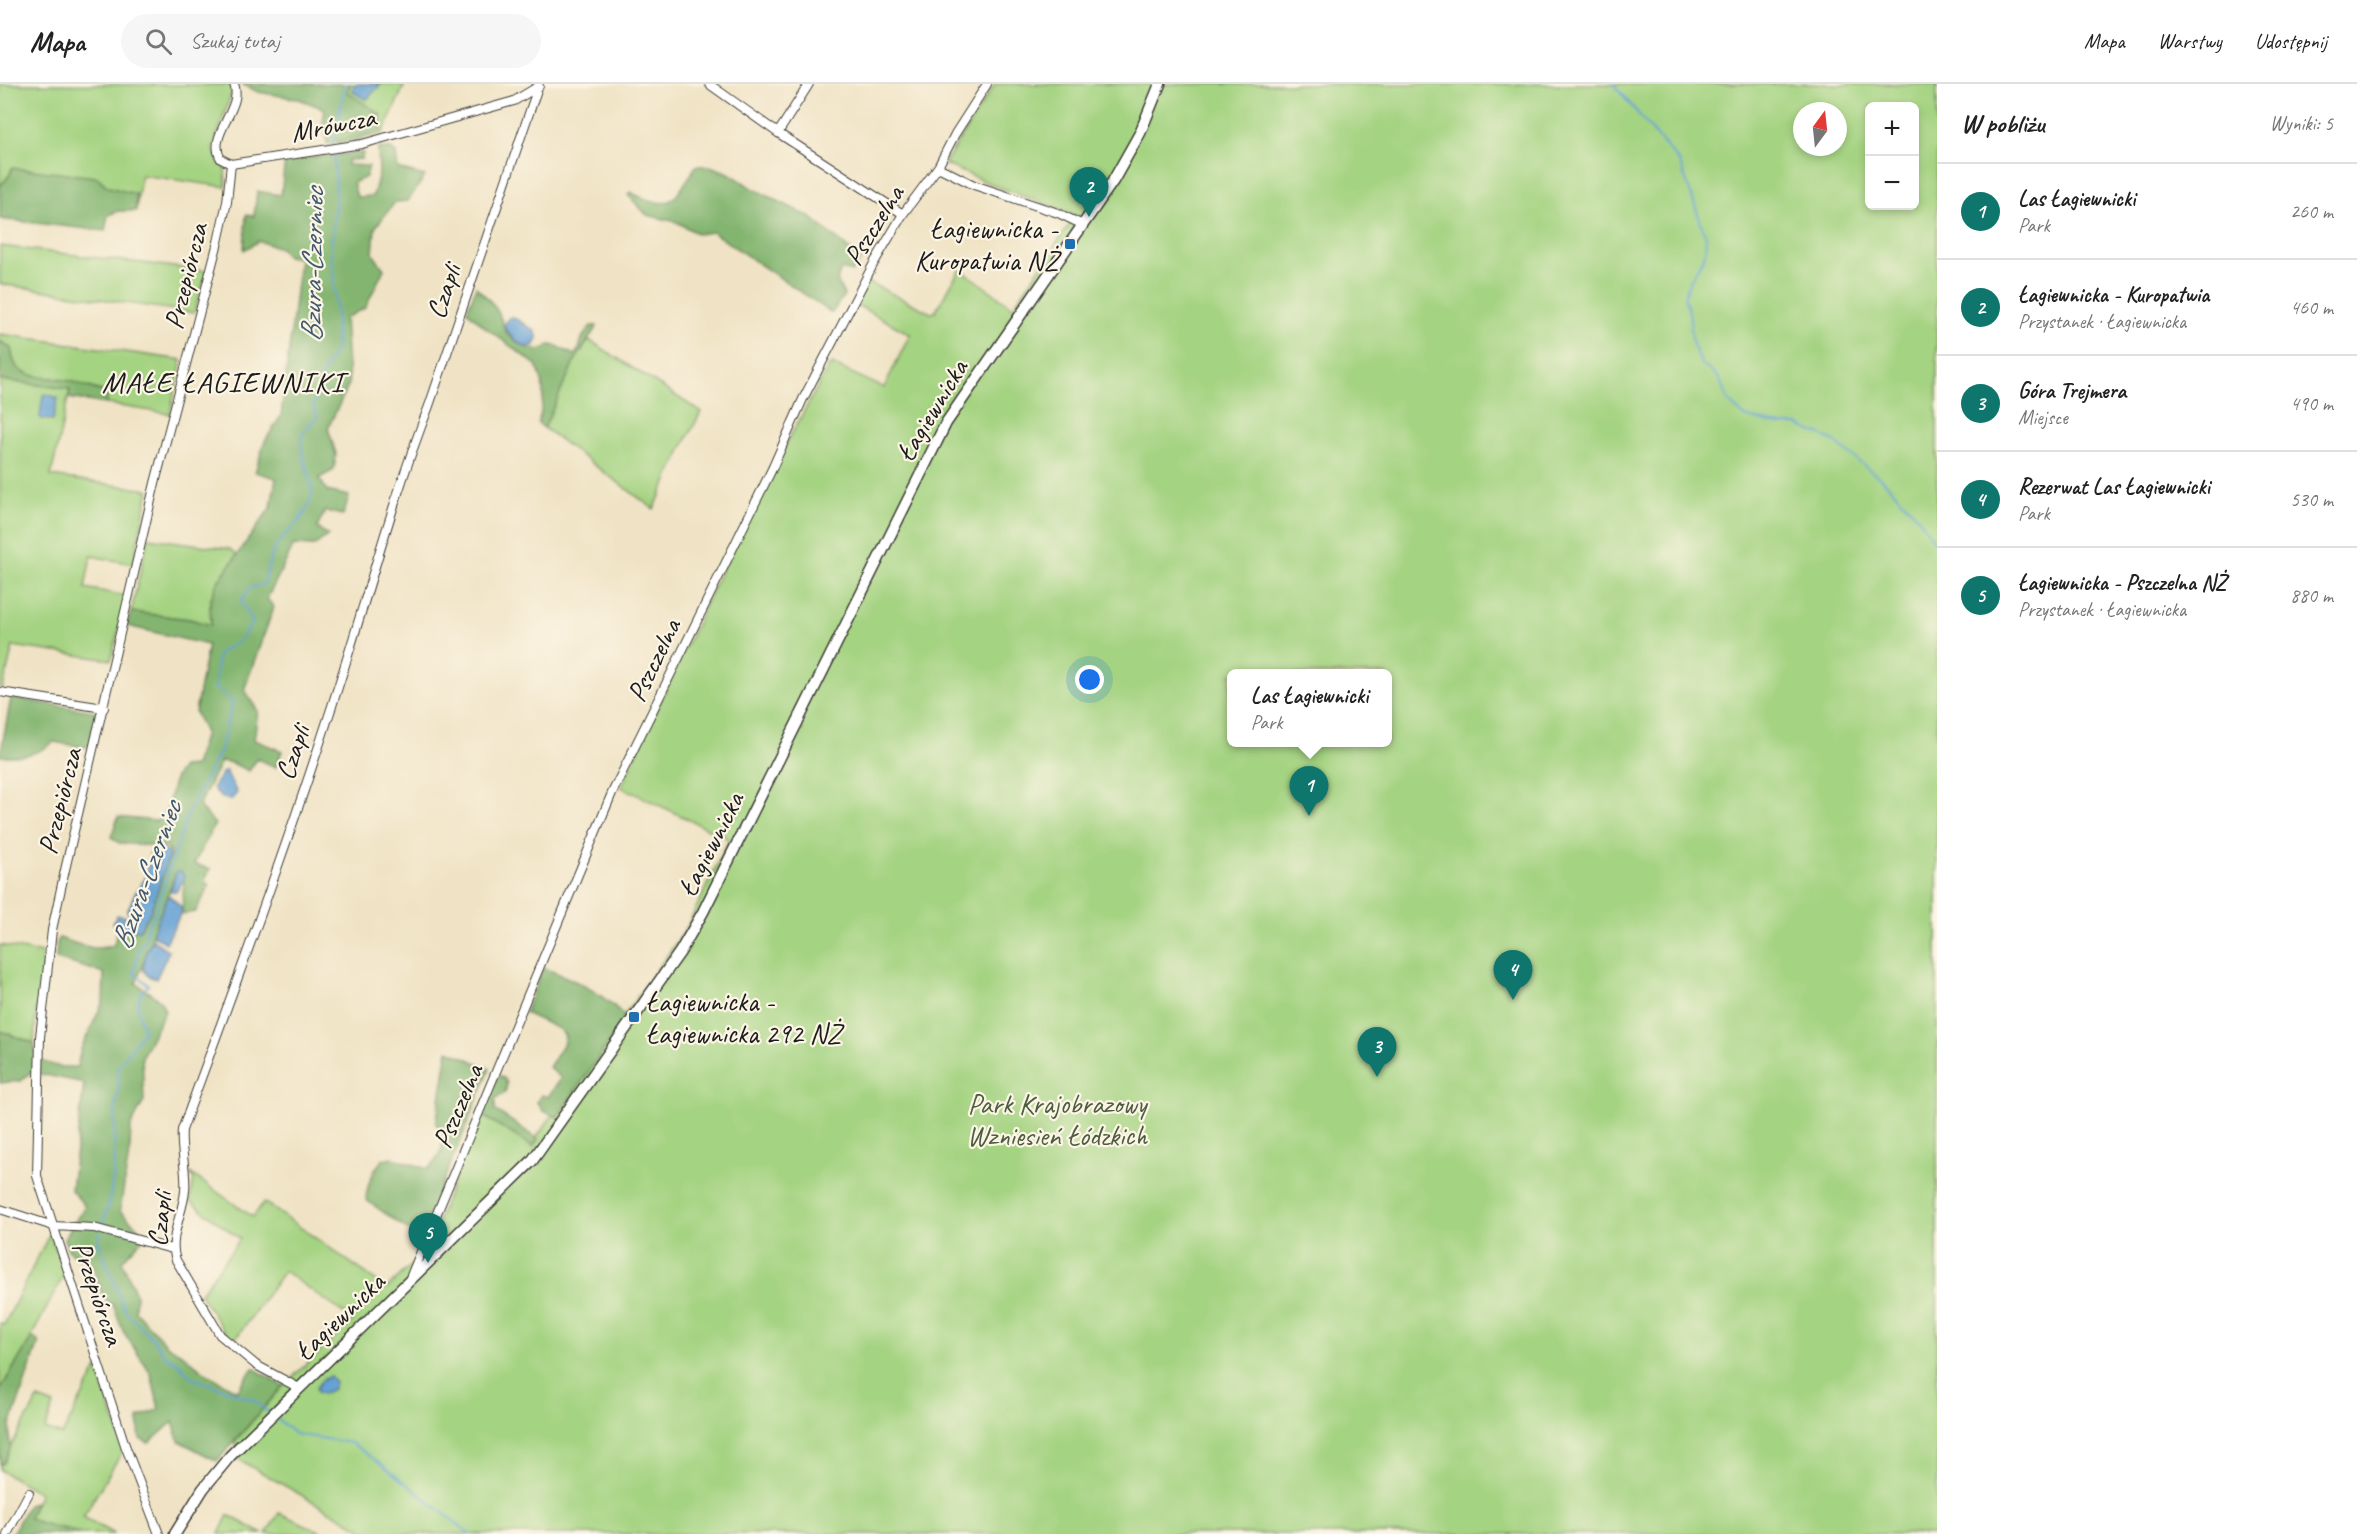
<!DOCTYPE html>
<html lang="pl">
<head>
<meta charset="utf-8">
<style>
	:root { --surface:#fff; --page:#f6f6f6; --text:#222; --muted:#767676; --line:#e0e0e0; --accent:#0f766e }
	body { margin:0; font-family:Caveat,sans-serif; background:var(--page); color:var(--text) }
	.controls { position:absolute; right:18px; top:18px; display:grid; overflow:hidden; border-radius:9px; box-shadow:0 3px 9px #0003 }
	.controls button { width:54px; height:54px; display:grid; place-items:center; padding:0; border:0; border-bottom:2px solid var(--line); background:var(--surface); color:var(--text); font:30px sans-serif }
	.compass { position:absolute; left:1793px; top:18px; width:54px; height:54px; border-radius:50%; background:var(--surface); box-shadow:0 3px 9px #0003; rotate:15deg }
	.you { position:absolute; left:1090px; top:596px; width:21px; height:21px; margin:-15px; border:4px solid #fff; border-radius:50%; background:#1a73e8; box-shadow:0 0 0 9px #1a73e833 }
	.badge { display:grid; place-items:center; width:39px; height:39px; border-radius:50%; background:var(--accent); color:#fff; font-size:20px; font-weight:700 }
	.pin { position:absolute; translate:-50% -50px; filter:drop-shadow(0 2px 3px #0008) }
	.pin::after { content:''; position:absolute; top:32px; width:21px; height:18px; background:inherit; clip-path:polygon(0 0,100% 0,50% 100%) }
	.popup { position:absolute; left:1227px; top:585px; width:165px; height:78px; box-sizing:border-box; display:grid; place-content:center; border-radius:9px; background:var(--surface); filter:drop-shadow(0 2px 4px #0005); font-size:20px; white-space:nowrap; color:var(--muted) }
	.popup b { font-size:22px; color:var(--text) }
	.popup::after { content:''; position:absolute; left:50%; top:100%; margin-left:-12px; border:12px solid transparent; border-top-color:var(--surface) }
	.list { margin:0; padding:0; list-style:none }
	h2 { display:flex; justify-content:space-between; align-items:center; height:78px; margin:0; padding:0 24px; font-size:26px }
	h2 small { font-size:20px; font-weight:400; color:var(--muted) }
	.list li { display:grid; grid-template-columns:39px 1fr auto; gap:18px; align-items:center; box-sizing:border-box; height:96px; padding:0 24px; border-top:2px solid var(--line) }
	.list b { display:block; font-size:22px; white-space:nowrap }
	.list p { margin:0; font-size:20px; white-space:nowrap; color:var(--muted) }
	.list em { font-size:20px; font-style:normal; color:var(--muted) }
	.icon { flex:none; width:33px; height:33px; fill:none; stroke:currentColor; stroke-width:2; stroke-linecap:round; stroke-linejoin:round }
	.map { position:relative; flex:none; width:1937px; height:1450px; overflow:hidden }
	header { display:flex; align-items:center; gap:36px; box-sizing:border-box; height:84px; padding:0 30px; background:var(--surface); border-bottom:2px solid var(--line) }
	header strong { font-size:28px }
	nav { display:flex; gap:33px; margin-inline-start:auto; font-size:21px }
	.search { width:420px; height:54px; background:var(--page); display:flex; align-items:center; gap:15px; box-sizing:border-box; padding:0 21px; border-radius:33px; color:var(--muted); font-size:22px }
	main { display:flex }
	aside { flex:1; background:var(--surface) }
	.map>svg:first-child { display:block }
	.green { fill:#a4d381; stroke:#60784e; stroke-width:1.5; fill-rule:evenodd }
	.forest { fill:#83b56f; stroke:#506846; stroke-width:1.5 }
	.water { fill:#65a1d5; stroke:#405e78; stroke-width:1.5 }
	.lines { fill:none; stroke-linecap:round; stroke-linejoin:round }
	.stream { stroke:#65a1d5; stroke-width:2 }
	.minor-casing { stroke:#3c3a35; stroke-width:10 }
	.tertiary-casing { stroke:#3c3a35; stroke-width:13 }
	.minor { stroke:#fff; stroke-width:8 }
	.tertiary { stroke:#fff; stroke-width:10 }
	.poi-dot { fill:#1f6fb2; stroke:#fcf5e5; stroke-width:2 }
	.labels { text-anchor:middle; stroke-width:4.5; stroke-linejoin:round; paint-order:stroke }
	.street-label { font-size:28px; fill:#1c1c1c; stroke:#fcf5e5 }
	.poi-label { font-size:28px; fill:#1c1c1c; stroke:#fcf5e5; text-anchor:end }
	.park-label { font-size:28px; fill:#4c5c3f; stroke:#fcf5e5 }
	.water-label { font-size:30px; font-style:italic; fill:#3d586f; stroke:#fcf5e5 }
	.neighbourhood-label { font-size:30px; letter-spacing:1.5px; fill:#1c1c1c; stroke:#fcf5e5 }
</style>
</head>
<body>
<header>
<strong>Mapa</strong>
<div class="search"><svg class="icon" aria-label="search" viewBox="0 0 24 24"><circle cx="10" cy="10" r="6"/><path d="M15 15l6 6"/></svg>Szukaj tutaj</div>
<nav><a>Mapa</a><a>Warstwy</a><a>Udostępnij</a></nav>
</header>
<main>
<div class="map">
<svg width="1937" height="1450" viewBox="0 0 1937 1450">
	<rect width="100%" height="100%" fill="#fcf5e5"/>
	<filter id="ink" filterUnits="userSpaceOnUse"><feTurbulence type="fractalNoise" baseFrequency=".0167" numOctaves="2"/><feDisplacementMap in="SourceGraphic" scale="12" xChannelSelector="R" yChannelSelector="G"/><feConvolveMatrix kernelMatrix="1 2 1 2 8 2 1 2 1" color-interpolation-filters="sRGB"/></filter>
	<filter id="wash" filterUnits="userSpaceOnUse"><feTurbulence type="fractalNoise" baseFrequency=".008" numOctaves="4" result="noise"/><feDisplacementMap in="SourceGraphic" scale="24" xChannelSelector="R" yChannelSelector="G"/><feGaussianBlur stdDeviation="1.35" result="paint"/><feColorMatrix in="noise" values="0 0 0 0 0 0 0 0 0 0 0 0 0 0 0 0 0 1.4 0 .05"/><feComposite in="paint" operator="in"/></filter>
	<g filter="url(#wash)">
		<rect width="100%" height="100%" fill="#f0e3c5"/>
		<path class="green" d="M0,0L230,1L233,5L213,64L219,79L225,82L226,103L141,91L136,127V110L108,103L97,93L9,92L0,102Z
			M348,0H405L383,49L339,61L337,36Z
			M995,0H1937V1450H370L241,1377L237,1372L239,1370L235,1357L283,1302L353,1236L284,1187L234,1257L225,1249L200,1210L240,1155L190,1117L194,1095L190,1089L253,1133L264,1118L387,1204L426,1167L480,1030L531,1061L686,845L729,755L621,703L713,504L771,387L829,282L832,280L884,304L910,250L855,220L868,198L931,229L935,228L960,185L1013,223L1076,131L998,103L944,80ZM1870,22H1914V122H1870ZM1802,27H1838V63H1802ZM1231,590H1387V658H1231Z
			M0,162L207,187L194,229L0,200Z
			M0,250L182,276L170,330L107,320L106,308C93,305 82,300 70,297C54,292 33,296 19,285C13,280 12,271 11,264L0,257Z
			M589,256L701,328L681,366L654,425L544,344L574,278Z
			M0,296L70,305L51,392L149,406L133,480L91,472L85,504L127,512L111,576L13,562L3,604H0Z
			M148,454L230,465L237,471L217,499L210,517L211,541L189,535L131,528Z
			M0,861L42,869L41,914L36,926L34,959L0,947Z
			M50,1149L65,1189L23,1269L0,1306V1239L4,1241Z
			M97,1284L124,1365L83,1433L115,1450H79L61,1443L41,1441L29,1434L40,1409L0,1386V1381L4,1379L10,1364L38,1315L54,1321L45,1345L62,1351Z
			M279,1429L326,1450H266Z
			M228,1431L263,1450H219Z"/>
		<path class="forest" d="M242,0H351L347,8L381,31V47L327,60L323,37L325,25L299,15L258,8Z
			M378,64L391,65L396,69L398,85L425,92L408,117L395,118L375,144L373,170L384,185L365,224L345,234L349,300L328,344L336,370L334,386L319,394L327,407L349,412L343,431L325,427L317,444L328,451L314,462L294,461L267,515L274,523L244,606L258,627L254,656L282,667L276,683L257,675L249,687L232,679L221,677L199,722L215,740L194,780L210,785L205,796L209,802L195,828L182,830L184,796L174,794L136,899L160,916L165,927L142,972L144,1017L131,1041L130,1063L120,1127L146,1151L122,1177L136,1210L135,1227L168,1262L185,1272L207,1290L237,1307L253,1284L283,1302L217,1377L179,1357L173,1338L149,1359L140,1355L138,1334L159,1325L151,1290L123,1247L113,1221L103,1214L92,1181L69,1167L64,1155L85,1122L71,1106L84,999L31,988L21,997L0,999V947L34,959L37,976L60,983H77L81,965L103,918L104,889L56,875L57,857L59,854C76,859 96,869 114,861L118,843L140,846L171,769L166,763L119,759L111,753L118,733L157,737L167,725L175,693L182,683L195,682L205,649L195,628L208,561L127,542L131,528L189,535L211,541L210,518L217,499L271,423L276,394L255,388L265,357L281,332L300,174L287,172L280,164L259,157L244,166L246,131L254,132L257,107L281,111L285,76L363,68L362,75L348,76L347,81L369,82L366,93L353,99L357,113L373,112L379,89Z
			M696,82H710L729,89L752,104L810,133L861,175L853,188L841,185L837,196L844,211L832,229L712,148L698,150L677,138L647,131L628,111L630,108C673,130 673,117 696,82Z
			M12,84L97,93L108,103L136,110V127H119L108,131L105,147L0,135V102L9,92Z
			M476,203C483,210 493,218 498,228C501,233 502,240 505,246C514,259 535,273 549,261L557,262L574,271L579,265L582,254L591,242H597L574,278L544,344L538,339C544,320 546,300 536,281L486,244L467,227Z
			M0,257L11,264C12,271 13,280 19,285C33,296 54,292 70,297C82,301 93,306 106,308L107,320L69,314L70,305L0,296Z
			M11,614L99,628L93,662L82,663L54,658C35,672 23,673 0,672Z
			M543,884C572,894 605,910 626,934L557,1033L543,1027L537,1018L541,1011L548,1013L561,994L549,983L563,961L565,952L559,945L525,929Z
			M448,966L490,985L420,1154L366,1116C367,1100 372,1089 382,1076L393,1074L428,1085C440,1074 444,1063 443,1047L436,1040Z
			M498,991L505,995L507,1000L505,1009L495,1015V1026L538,1055L533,1063L480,1030Z
			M32,1253L39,1258L10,1342V1364L4,1379L0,1380V1306Z
			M35,1418L29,1434C45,1443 62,1442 79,1450H12L28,1421Z"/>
		<path class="water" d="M355,0H381L366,16L352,7Z
			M510,233H513L534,246L538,254L533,262L526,263L516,257L505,245V239Z
			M46,310L58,314L53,336L42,335L40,333L43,311Z
			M226,687L237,709L231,716C221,714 217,712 213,703L223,688Z
			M161,764L168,769L169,773L150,829L139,846L115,842L113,839L117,831L132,834L134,832L127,828L134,811L145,795L150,769Z
			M180,787L185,793L176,808L170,807L176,788Z
			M170,812L181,823L182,827L166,859L152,850L167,813Z
			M153,856L169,867L156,895L148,892L143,885L146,867Z
			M330,1292L335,1298L333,1305L323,1310L317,1308L316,1304L321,1297Z"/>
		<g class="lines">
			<path class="stream" d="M1613,0L1680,79L1706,153L1705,171L1690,197L1684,214L1689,227L1693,261L1702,281L1719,294L1728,317L1745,333L1780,341H1798L1832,356L1886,399L1916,431L1937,460
				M333,62L345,0
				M101,1144L109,1119L114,1087L115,1023L119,1003L117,985L144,946C138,929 132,913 149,901L134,890L139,864L146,856V845L154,832L189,726L220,667L233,617L215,604L218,570L240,556L253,538L241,517L250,504L264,500C267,489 269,477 273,468C283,447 304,439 311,415C317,393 290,362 307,343C310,339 314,338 317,333L313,322L315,314L322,310L319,296L336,265V224L331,166L336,110L334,68
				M100,1149L98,1157L126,1228L155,1257L165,1272L178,1279L192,1294L254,1316L269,1329
				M276,1334L295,1350L351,1359L380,1379L470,1450"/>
		</g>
	</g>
	<g filter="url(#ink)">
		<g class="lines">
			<defs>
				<path id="minor" d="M709,0L778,49L903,130
					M778,49L809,0
					M231,80L362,60L514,17L539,2
					M231,80L221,75C206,51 244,24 234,0
					M938,83L974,101L1058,129L1083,141
					M0,608L104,624
					M0,1125L53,1142L94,1144L172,1165
					M410,1194L612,709L772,385L803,315L874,179L903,130L938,83L955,50L987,0
					M299,1304L256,1281L220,1251L176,1176C168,1155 183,1129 185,1107C187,1086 180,1066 182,1046C241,886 300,727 350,565C375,484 398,401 429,322L538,3
					M7,1450L29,1409
					M159,1450L125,1361L37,1092L40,953L52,846L65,786L155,399L218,158L227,118L231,80"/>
				<path id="tertiary" d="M175,1450L203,1405L230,1372L532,1077L680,868L703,828L946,339L1113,97L1140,49L1160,0"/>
			</defs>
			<use href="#minor" class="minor-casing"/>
			<use href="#tertiary" class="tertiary-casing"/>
			<use href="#minor" class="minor"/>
			<use href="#tertiary" class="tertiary"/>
		</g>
	</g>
	<g class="poi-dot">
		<rect x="1064" y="154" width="12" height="12" rx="3"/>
		<rect x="628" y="927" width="12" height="12" rx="3"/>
	</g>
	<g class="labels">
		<g class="street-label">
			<text transform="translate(333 40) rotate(-11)" y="10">Mrówcza</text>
			<text transform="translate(873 141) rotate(-58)" y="10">Pszczelna</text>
			<text transform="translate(185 192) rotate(-76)" y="10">Przepiórcza</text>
			<text transform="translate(443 207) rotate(-71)" y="10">Czapli</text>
			<text transform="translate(931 326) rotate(-59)" y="10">Łagiewnicka</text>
			<text transform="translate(653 576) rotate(-64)" y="10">Pszczelna</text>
			<text transform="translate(292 668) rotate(-71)" y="10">Czapli</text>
			<text transform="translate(59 717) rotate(-76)" y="10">Przepiórcza</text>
			<text transform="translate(710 760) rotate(-63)" y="10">Łagiewnicka</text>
			<text transform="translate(457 1022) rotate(-67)" y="10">Pszczelna</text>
			<text transform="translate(159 1135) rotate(-84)" y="10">Czapli</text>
			<text transform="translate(99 1209) rotate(71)" y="10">Przepiórcza</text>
			<text transform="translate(339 1232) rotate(-44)" y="10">Łagiewnicka</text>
		</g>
		<g class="poi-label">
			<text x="1058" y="154">Łagiewnicka -<tspan x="1058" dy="32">Kuropatwia NŻ</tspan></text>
			<text x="646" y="927" text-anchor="start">Łagiewnicka -<tspan x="646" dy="32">Łagiewnicka 292 NŻ</tspan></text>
		</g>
		<g class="park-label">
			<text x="1057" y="1029">Park Krajobrazowy<tspan x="1057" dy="32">Wzniesień Łódzkich</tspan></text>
		</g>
		<g class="water-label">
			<text transform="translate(312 181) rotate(-89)" y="10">Bzura-Czerniec</text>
			<text transform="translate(146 791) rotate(-70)" y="10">Bzura-Czerniec</text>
		</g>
		<g class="neighbourhood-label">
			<text x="223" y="308">MAŁE ŁAGIEWNIKI</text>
		</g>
	</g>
</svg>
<div class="controls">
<button>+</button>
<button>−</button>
</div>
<svg class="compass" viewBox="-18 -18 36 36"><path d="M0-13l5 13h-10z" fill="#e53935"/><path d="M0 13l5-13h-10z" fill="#767676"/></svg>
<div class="you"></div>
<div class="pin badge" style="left:1309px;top:732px">1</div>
<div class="popup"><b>Las Łagiewnicki</b>Park</div>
<div class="pin badge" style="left:1089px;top:133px">2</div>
<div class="pin badge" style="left:1377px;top:993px">3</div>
<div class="pin badge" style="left:1513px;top:916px">4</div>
<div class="pin badge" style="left:428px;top:1179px">5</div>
</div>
<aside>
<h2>W pobliżu<small>Wyniki: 5</small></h2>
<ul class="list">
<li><span class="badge">1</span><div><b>Las Łagiewnicki</b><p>Park</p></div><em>260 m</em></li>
<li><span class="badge">2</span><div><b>Łagiewnicka - Kuropatwia</b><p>Przystanek · Łagiewnicka</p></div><em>460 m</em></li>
<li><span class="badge">3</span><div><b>Góra Trejmera</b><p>Miejsce</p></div><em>490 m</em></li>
<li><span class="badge">4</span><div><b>Rezerwat Las Łagiewnicki</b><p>Park</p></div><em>530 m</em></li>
<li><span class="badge">5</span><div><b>Łagiewnicka - Pszczelna NŻ</b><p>Przystanek · Łagiewnicka</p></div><em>880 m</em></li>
</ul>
</aside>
</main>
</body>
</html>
